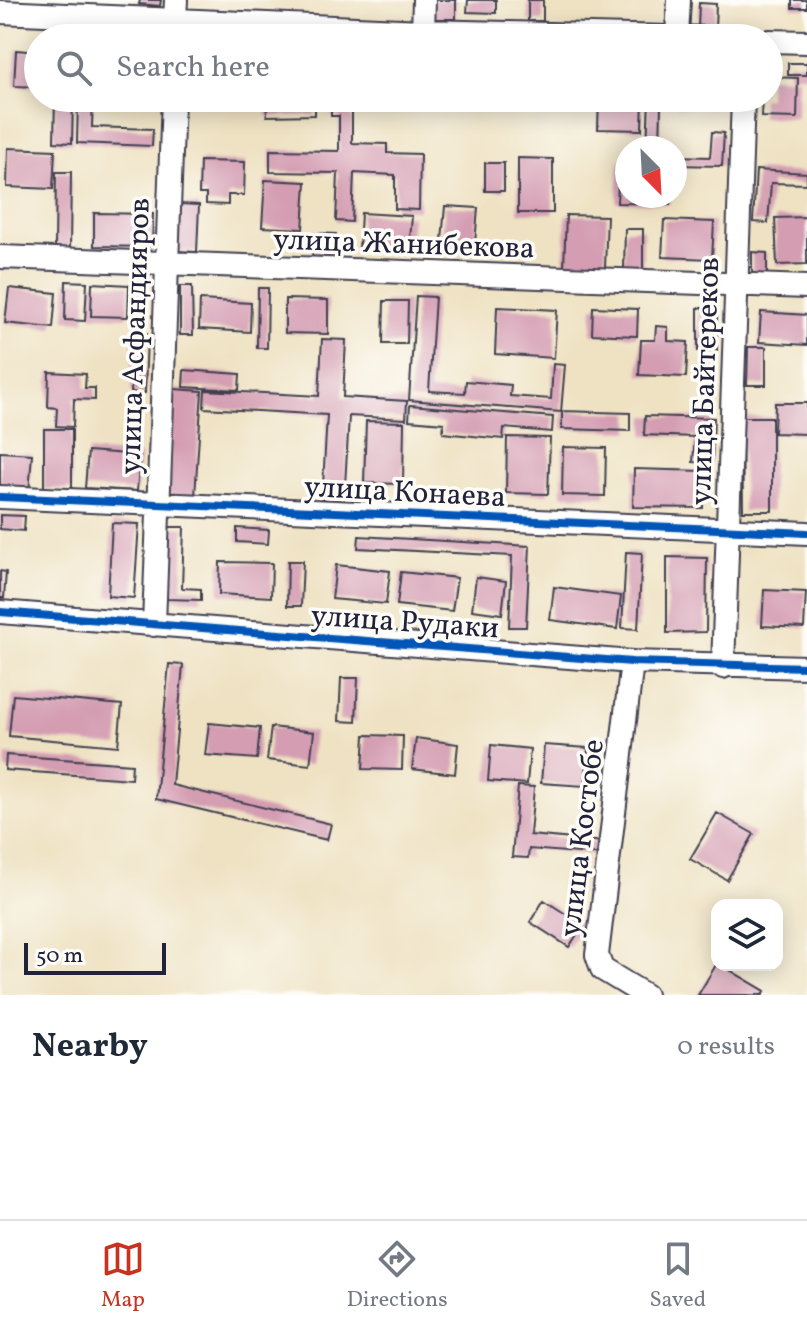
<!DOCTYPE html>
<html lang="en">
<head>
<meta charset="utf-8">
<style>
	:root { --surface:#fff; --page:#f6f6f7; --text:#1f2937; --muted:#747a83; --line:#e0e1e3; --accent:#c8321e }
	body { margin:0; font-family:Vollkorn,serif; background:var(--page); color:var(--text) }
	.controls { position:absolute; right:24px; bottom:24px; display:grid; overflow:hidden; border-radius:16px; box-shadow:0 4px 20px #0003 }
	.controls button { width:72px; height:72px; display:grid; place-items:center; padding:0; border:0; border-bottom:2px solid var(--line); background:var(--surface); color:var(--text); font:40px sans-serif }
	.compass { position:absolute; left:615px; top:136px; width:72px; height:72px; border-radius:50%; background:var(--surface); box-shadow:0 4px 20px #0003; rotate:156deg }
	.scale { position:absolute; left:24px; bottom:20px; width:142px; box-sizing:border-box; padding-left:8px; border:4px solid #22223b; border-top:0; font-size:22px; line-height:28px; white-space:nowrap; color:#22223b; -webkit-text-stroke:6px #fdfcf7; paint-order:stroke }
	.list { margin:0; padding:0; list-style:none }
	h2 { display:flex; justify-content:space-between; align-items:center; height:104px; margin:0; padding:0 32px; font-size:34px }
	h2 small { font-size:26px; font-weight:400; color:var(--muted) }
	.icon { flex:none; width:44px; height:44px; fill:none; stroke:currentColor; stroke-width:2; stroke-linecap:round; stroke-linejoin:round }
	.map { position:relative; flex:none; width:807px; height:995px; overflow:hidden }
	.search { position:absolute; background:var(--surface); box-shadow:0 4px 20px #0003; left:24px; right:24px; top:24px; height:88px; display:flex; align-items:center; gap:20px; box-sizing:border-box; padding:0 28px; border-radius:44px; color:var(--muted); font-size:30px }
	.sheet { height:224px; background:var(--surface) }
	nav { display:flex; justify-content:space-around; align-items:center; box-sizing:border-box; height:112px; border-top:2px solid var(--line); background:var(--surface); font-size:22px; color:var(--muted) }
	nav a { display:grid; justify-items:center; gap:4px }
	nav .on { color:var(--accent) }
	.map>svg:first-child { display:block }
	.building { fill:#d49db2 }
	.lines { fill:none; stroke-linecap:round; stroke-linejoin:round }
	.street-casing { stroke:#413f4f; stroke-width:26 }
	.street { stroke:#fff; stroke-width:22 }
	.cycleway-casing { stroke:#fdfcf7; stroke-width:13 }
	.cycleway { stroke:#0057b8; stroke-width:8 }
	.labels { text-anchor:middle; stroke-width:7; stroke-linejoin:round; paint-order:stroke }
	.street-label { font-size:30px; fill:#22223b; stroke:#fdfcf7 }
</style>
</head>
<body>
<div class="map">
<svg width="807" height="995" viewBox="0 0 807 995">
	<rect width="100%" height="100%" fill="#fdfcf7"/>
	<filter id="ink" filterUnits="userSpaceOnUse"><feTurbulence type="fractalNoise" baseFrequency=".0125" numOctaves="2"/><feDisplacementMap in="SourceGraphic" scale="16" xChannelSelector="R" yChannelSelector="G"/><feConvolveMatrix kernelMatrix="1 2 1 2 8 2 1 2 1" color-interpolation-filters="sRGB"/></filter>
	<filter id="wash" filterUnits="userSpaceOnUse"><feTurbulence type="fractalNoise" baseFrequency=".006" numOctaves="4" result="noise"/><feDisplacementMap in="SourceGraphic" scale="32" xChannelSelector="R" yChannelSelector="G"/><feGaussianBlur stdDeviation="1.8" result="paint"/><feColorMatrix in="noise" values="0 0 0 0 0 0 0 0 0 0 0 0 0 0 0 0 0 1.4 0 .05"/><feComposite in="paint" operator="in"/></filter>
	<g filter="url(#wash)">
		<rect width="100%" height="100%" fill="#efe2c3"/>
		<g id="blocks">
			<path class="building" d="M140,0H161L160,6L139,4Z
				M433,0H456V19H433Z
				M468,0H496V13L467,12Z
				M528,0H543V21H528Z
				M792,0H807V8H792Z
				M699,3L716,4L715,29H698Z
				M16,50L38,52V87L14,86Z
				M788,63H807V75H788Z
				M769,77L798,78L797,118L761,117L762,98H769Z
				M55,98H73L72,143L54,142Z
				M78,98H93L92,127L153,129L152,146L77,143Z
				M266,98H315V115L267,116Z
				M331,98H352V143L387,144V153L420,154L419,210L395,209V175L354,173L352,222L336,221L338,173L270,172V150L339,151V116H331Z
				M535,98H566V108L534,107Z
				M599,98H643L642,130L598,129Z
				M649,98H672L671,105H661L660,148H647Z
				M677,98H720V108L677,107Z
				M712,132L724,133L722,166L675,165V156L710,157Z
				M8,148L55,150L53,189L7,187Z
				M518,158L553,159V213H518Z
				M200,161L245,162L244,195H228V205L206,204V194H199Z
				M619,161H627V196H670V204L617,203Z
				M485,163H504V191H485Z
				M756,170L807,173V184L771,183L768,223L753,222Z
				M56,172H71L70,248H55Z
				M265,180L306,182L303,229L262,227Z
				M179,204L199,205L197,252L176,251Z
				M445,206L478,208L474,255L441,252Z
				M94,213L153,214L152,247L94,246Z
				M361,213L412,216L409,252L359,249Z
				M566,215L607,216L605,268L564,267Z
				M807,217V264L777,265L775,218Z
				M664,220L714,222L712,259L662,257Z
				M625,229H643V269H624Z
				M314,233L336,234L334,258L312,257Z
				M752,252L767,253V274H752Z
				M66,281L87,282L85,321L65,320Z
				M92,283L129,285L128,317L91,316Z
				M180,286H192L193,335H180Z
				M9,288L56,293L53,328L5,323Z
				M258,288H268L267,348H257Z
				M416,296L435,297L429,391L465,393L466,381L511,385L510,396L551,399L553,364L565,365L561,412L409,400Z
				M285,299L328,300V334L285,333Z
				M200,300L251,303L250,332L199,329Z
				M384,301H408L407,344H383Z
				M497,307L557,310L554,358L495,354Z
				M593,307L638,309L637,336L592,334Z
				M698,308H717V351H698Z
				M761,312L807,315V345L759,342Z
				M656,326L668,327V341L688,342L686,377L639,375L641,340H655Z
				M133,333L147,334L145,393L131,392Z
				M322,339L346,340L343,397L407,401L406,419L349,416L344,504L322,503L327,415L204,408L205,390L319,396Z
				M748,347H766V385H747Z
				M184,370L240,374L239,390L183,387Z
				M49,372L86,374L85,388H95V400L74,399L73,427L56,426L57,408L48,407Z
				M174,389L202,391L195,496L168,494Z
				M775,403H807V434L774,433Z
				M410,405L553,417L552,432L504,428L503,439L443,433L444,423L409,420Z
				M562,411L630,413V431L562,429Z
				M645,416L714,418L712,463L693,462L695,437L644,435Z
				M742,417H772V511H743Z
				M366,421L404,422L403,484L364,483Z
				M44,429H72V489H44Z
				M507,437L550,438L548,494L506,493Z
				M563,447L606,448L605,496L562,495Z
				M88,451L140,455L137,491L85,488Z
				M0,452L32,454L29,493L0,491Z
				M634,469L704,471L703,508L633,507Z
				M0,515L25,516L24,531L0,529Z
				M112,523L139,524L134,598L108,596Z
				M168,527H184L182,588L201,589V600L166,599Z
				M237,528L269,530L268,544L237,542Z
				M359,536L530,546L526,627H509L512,556L358,548Z
				M626,552L642,553L638,629L622,628Z
				M667,557L707,558L706,632L667,633Z
				M288,561H303L301,606H287Z
				M220,562L272,563L271,597L219,594Z
				M336,565L390,571L386,604L332,599Z
				M0,571L6,572L4,598H0Z
				M401,572L457,578L452,611L397,605Z
				M476,577L506,581L502,614L472,610Z
				M554,587L621,596L617,629L550,620Z
				M764,590L806,592L804,628L762,626Z
				M169,664L183,665L172,785L331,824L327,840L156,799Z
				M341,678H358L356,722L339,721Z
				M13,695L122,705L118,746L9,736Z
				M209,723L260,728L257,759L205,755Z
				M271,727L314,732L310,765L267,760Z
				M365,735L403,736L402,770L363,769Z
				M416,738L458,744L455,774L412,769Z
				M491,745L530,749L527,784L488,781Z
				M544,745L588,748L585,786L541,783Z
				M6,755L132,764L131,779L5,770Z
				M518,786L534,787L530,835L604,842L603,855L529,849L528,858L512,857Z
				M717,813L754,834L727,880L690,859Z
				M544,900L583,925L569,947L530,922Z
				M716,965H721L765,991L763,995H698Z"/>
		</g>
	</g>
	<g filter="url(#ink)">
		<use href="#blocks" fill-opacity="0" stroke="#413f4f" stroke-width="2"/>
		<g class="lines">
			<defs>
				<path id="street" d="M0,12L423,31L712,38
					M423,31L424,0
					M677,35L679,0
					M174,38L176,0
					M769,41L807,42
					M0,257L807,287
					M0,497L807,533
					M0,612L632,662L807,667
					M154,625L173,98
					M632,662L597,955L602,969L645,995
					M723,667L743,98"/>
			</defs>
			<use href="#street" class="street-casing"/>
			<use href="#street" class="street"/>
			<defs>
				<path id="cycleway" d="M0,497L807,533
					M0,612L632,662L807,667"/>
			</defs>
			<use href="#cycleway" class="cycleway-casing"/>
			<use href="#cycleway" class="cycleway"/>
		</g>
	</g>
	<g class="labels">
		<g class="street-label">
			<text transform="translate(404 243) rotate(2)" y="10">улица Жанибекова</text>
			<text transform="translate(134 336) rotate(-88)" y="10">улица Асфандияров</text>
			<text transform="translate(704 381) rotate(-88)" y="10">улица Байтереков</text>
			<text transform="translate(405 491) rotate(3)" y="10">улица Конаева</text>
			<text transform="translate(405 621) rotate(4)" y="10">улица Рудаки</text>
			<text transform="translate(581 838) rotate(-83)" y="10">улица Костобе</text>
		</g>
	</g>
</svg>
<div class="controls">
<button><svg class="icon" aria-label="layers" viewBox="0 0 24 24"><path d="M12 4l9 5-9 5-9-5zM3 14l9 5 9-5"/></svg></button>
</div>
<svg class="compass" viewBox="-18 -18 36 36"><path d="M0-13l5 13h-10z" fill="#e53935"/><path d="M0 13l5-13h-10z" fill="#747a83"/></svg>
<div class="scale">50 m</div>
<div class="search"><svg class="icon" aria-label="search" viewBox="0 0 24 24"><circle cx="10" cy="10" r="6"/><path d="M15 15l6 6"/></svg>Search here</div>
</div>
<section class="sheet">
<h2>Nearby<small>0 results</small></h2>
<ul class="list">
</ul>
</section>
<nav>
<a class="on"><svg class="icon" aria-label="map" viewBox="0 0 24 24"><path d="M3 6l6-2 6 2 6-2v14l-6 2-6-2-6 2zM9 4v14M15 6v14"/></svg>Map</a>
<a><svg class="icon" aria-label="directions" viewBox="0 0 24 24"><path d="M12 3l9 9-9 9-9-9zM9 14v-3h6M13 9l2 2-2 2"/></svg>Directions</a>
<a><svg class="icon" aria-label="saved" viewBox="0 0 24 24"><path d="M7 4h10v16l-5-4-5 4z"/></svg>Saved</a>
</nav>
</body>
</html>
